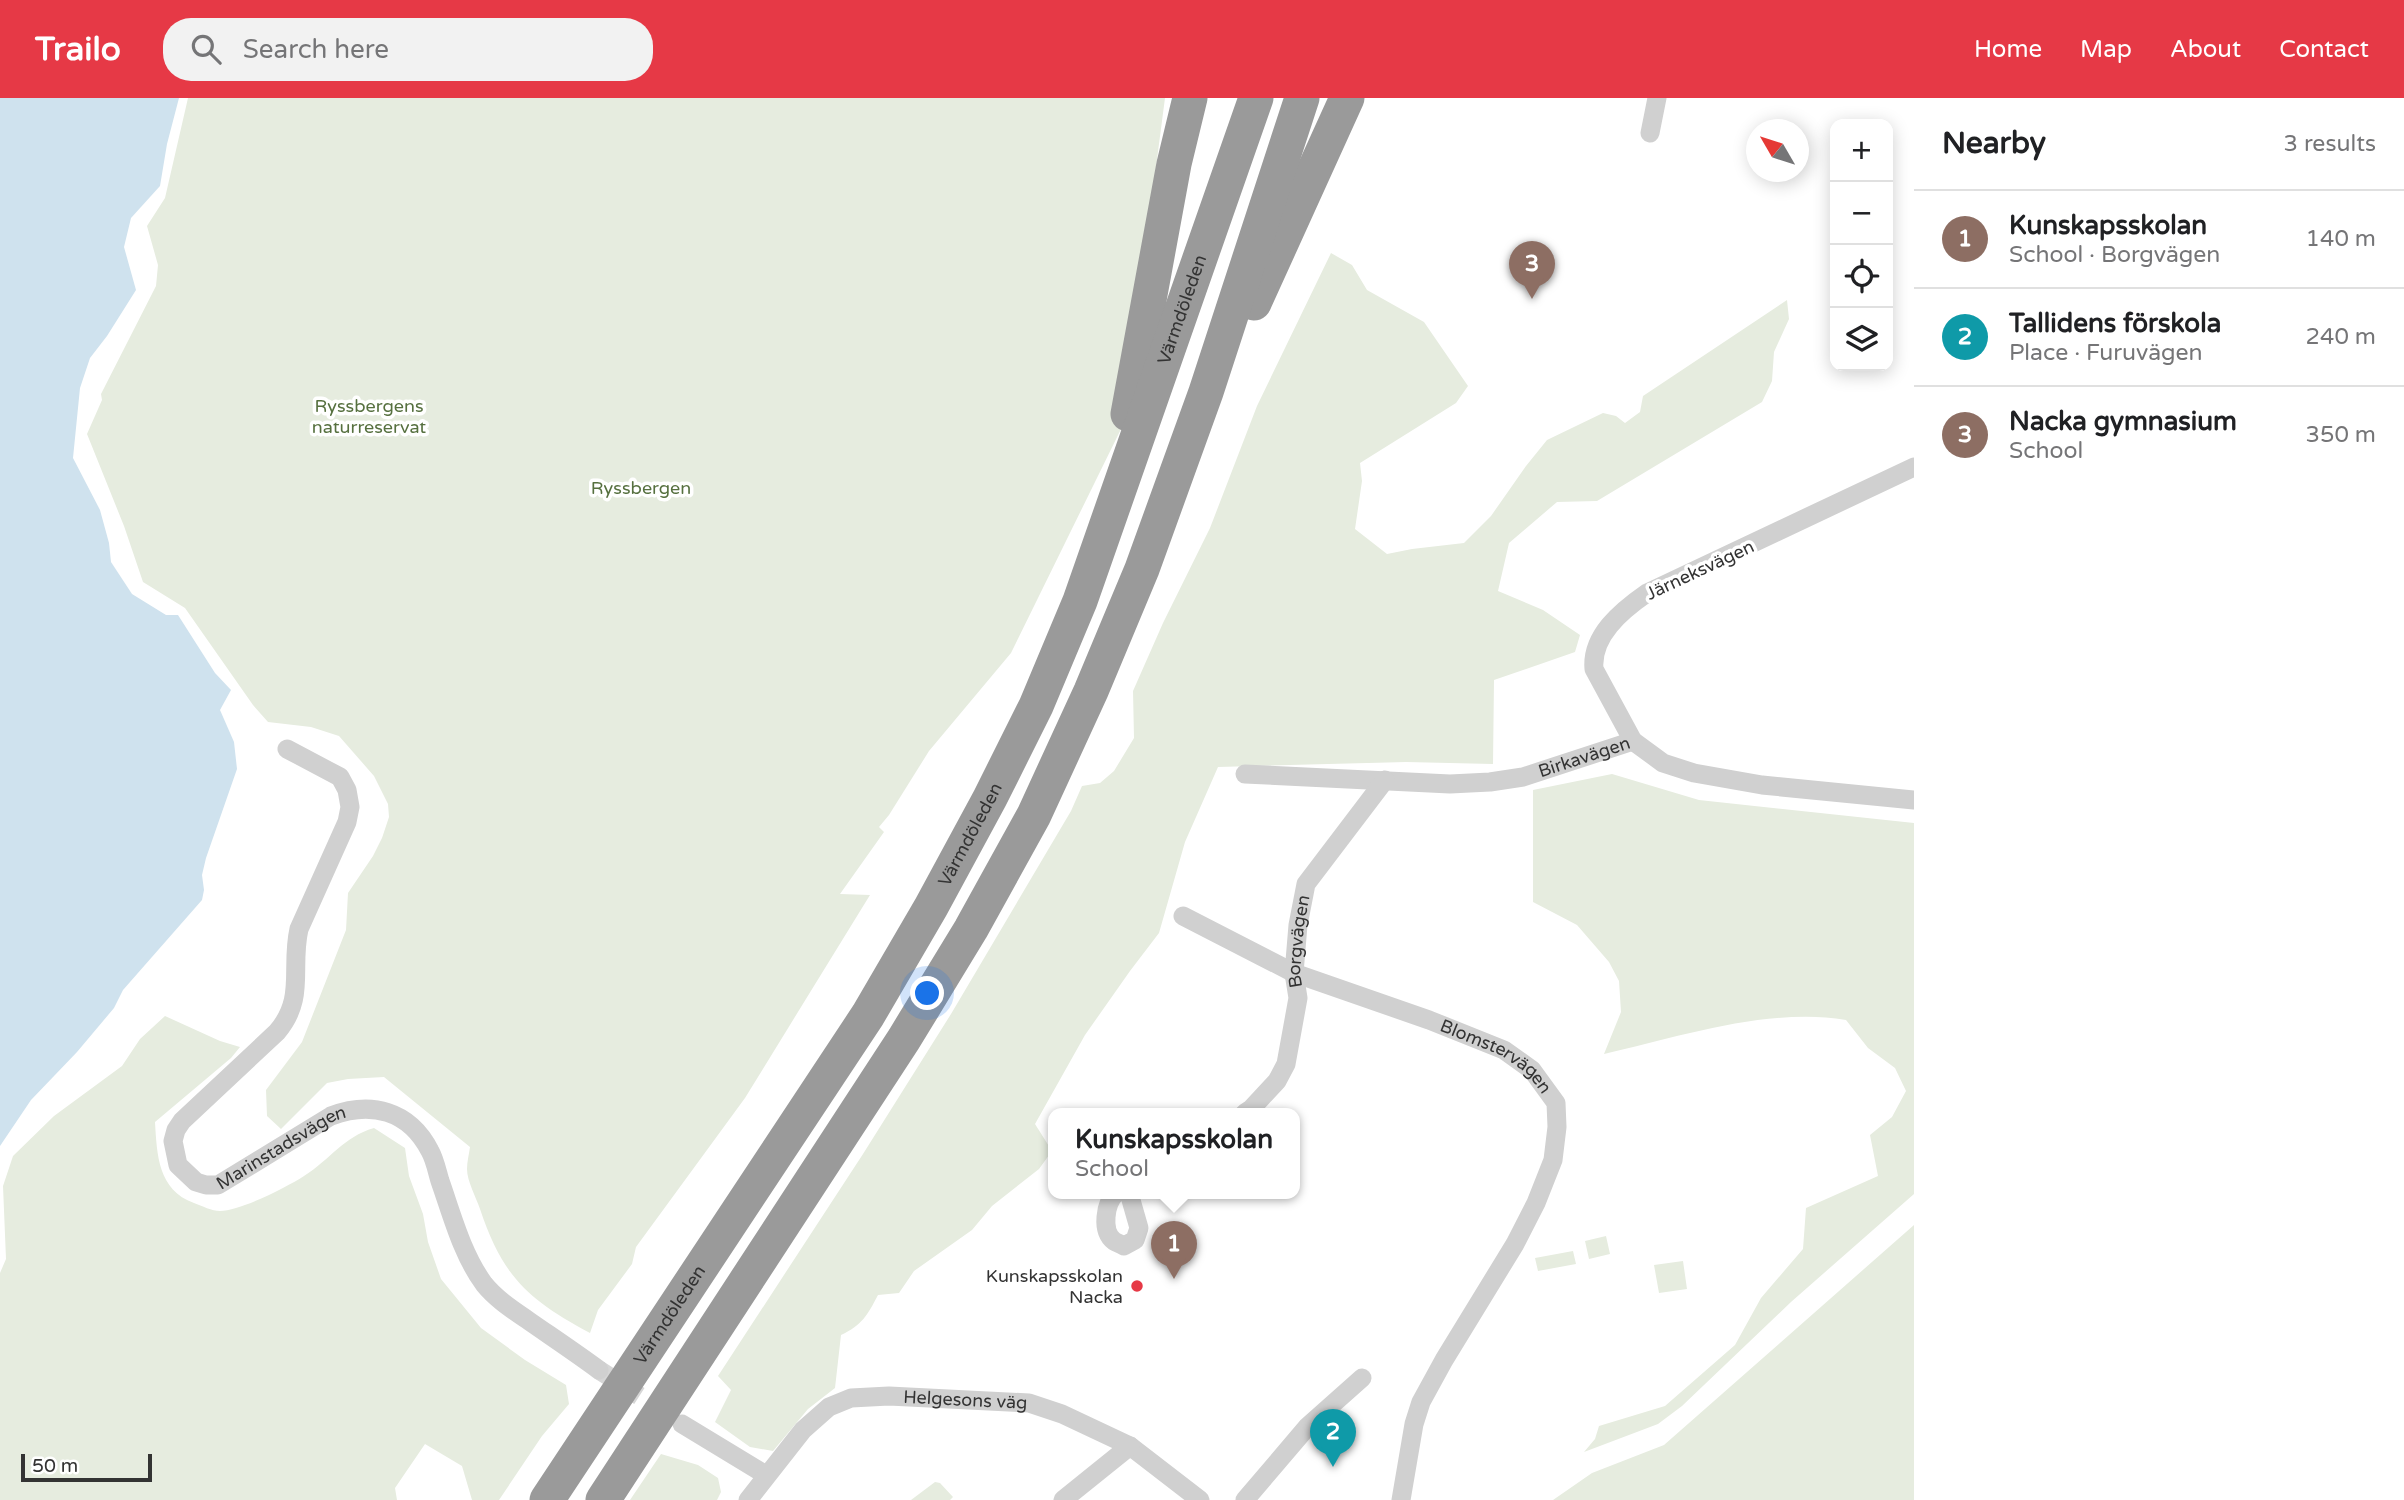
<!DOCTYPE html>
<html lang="en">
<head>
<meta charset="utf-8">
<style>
	:root { --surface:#fff; --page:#f2f2f2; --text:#202124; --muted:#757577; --line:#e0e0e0; --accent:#e63946 }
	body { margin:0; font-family:"Varela Round",sans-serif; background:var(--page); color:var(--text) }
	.controls { position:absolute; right:21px; top:21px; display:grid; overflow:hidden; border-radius:14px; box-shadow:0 4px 18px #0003 }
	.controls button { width:63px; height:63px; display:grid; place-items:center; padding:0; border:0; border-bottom:2px solid var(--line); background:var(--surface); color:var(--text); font:35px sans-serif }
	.compass { position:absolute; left:1746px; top:21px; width:63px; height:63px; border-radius:50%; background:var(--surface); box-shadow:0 4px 18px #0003; rotate:309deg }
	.scale { position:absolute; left:21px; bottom:18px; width:131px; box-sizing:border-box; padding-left:7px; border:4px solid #333; border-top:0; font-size:19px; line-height:24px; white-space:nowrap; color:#333; -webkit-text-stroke:5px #fff; paint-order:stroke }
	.you { position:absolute; left:928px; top:896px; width:24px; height:24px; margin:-18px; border:5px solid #fff; border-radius:50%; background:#1a73e8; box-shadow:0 0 0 10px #1a73e833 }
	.badge { display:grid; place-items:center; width:46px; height:46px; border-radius:50%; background:var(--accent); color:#fff; font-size:23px; font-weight:700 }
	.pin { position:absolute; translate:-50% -58px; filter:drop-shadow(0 2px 4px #0008) }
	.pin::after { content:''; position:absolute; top:37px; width:24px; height:21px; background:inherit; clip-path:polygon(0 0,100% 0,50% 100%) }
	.popup { position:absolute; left:1048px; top:1010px; width:252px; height:91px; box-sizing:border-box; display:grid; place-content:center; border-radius:14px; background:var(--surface); filter:drop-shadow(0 2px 5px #0005); font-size:23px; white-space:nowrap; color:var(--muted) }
	.popup b { font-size:26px; color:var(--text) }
	.popup::after { content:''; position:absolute; left:50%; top:100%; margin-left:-14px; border:14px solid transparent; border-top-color:var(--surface) }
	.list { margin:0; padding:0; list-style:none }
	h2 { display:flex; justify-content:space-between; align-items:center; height:91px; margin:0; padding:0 28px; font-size:30px }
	h2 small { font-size:23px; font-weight:400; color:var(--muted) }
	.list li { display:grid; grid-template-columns:46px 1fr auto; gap:21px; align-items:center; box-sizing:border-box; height:98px; padding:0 28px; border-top:2px solid var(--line) }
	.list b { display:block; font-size:26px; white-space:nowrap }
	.list p { margin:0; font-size:23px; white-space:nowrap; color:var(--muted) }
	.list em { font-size:23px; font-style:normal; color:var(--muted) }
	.icon { flex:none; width:38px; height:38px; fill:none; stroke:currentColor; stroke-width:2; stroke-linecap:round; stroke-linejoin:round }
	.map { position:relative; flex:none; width:1914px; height:1402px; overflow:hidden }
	header { display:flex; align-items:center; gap:42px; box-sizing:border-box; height:98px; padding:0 35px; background:var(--accent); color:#fff }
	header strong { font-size:33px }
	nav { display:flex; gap:38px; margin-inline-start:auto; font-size:24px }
	.search { width:490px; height:63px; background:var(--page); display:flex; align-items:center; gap:18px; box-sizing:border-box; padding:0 24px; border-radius:28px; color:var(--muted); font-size:26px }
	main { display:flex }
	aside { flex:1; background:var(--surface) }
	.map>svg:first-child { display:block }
	.green { fill:#e6ecdf }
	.water { fill:#cfe2ee }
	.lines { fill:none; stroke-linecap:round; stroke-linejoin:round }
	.minor-tunnel { stroke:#d6d6d6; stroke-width:19; stroke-dasharray:19 10; stroke-linecap:butt }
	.minor { stroke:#d0d0d0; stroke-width:19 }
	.motorway { stroke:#9a9a9a; stroke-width:35 }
	.poi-dot { fill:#e63946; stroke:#fff; stroke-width:2.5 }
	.labels { text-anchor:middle; stroke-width:7; stroke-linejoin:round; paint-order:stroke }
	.street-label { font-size:18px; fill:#333; stroke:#fff }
	.park-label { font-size:18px; fill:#56703f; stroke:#fff }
	.poi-label { font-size:18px; fill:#333; stroke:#fff; text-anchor:end }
</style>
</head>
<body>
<header>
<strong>Trailo</strong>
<div class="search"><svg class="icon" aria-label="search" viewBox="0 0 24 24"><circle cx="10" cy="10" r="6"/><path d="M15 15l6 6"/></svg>Search here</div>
<nav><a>Home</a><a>Map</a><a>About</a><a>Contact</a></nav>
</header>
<main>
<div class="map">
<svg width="1914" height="1402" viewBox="0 0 1914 1402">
	<rect width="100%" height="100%" fill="#fff"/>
	<path class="green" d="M188,0H1165L1122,329L1011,555L929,653L889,717L879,729L884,734L840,796L870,797L745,1000L636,1149L632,1166L598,1212L590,1235C529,1202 503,1180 480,1111C476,1099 467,1083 467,1071C467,1064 469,1056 470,1049L384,979L348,981L327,985L281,1031L267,1018L266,992L302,944L346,832L348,795L373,758L382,740L389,719L388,706L374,678L339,638L311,629L268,624L253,607L185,510L143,484L124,428L87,336L102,302L101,296L156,188L158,167L147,128L165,100Z
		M1331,155L1352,167L1367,192L1424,224L1468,288L1456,305L1360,365L1362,383L1355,431L1387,456L1412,451L1464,445L1491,418L1526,368L1547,342L1603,315L1616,318L1625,325L1640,314L1643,298L1787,202L1789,221L1774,254L1772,283L1762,304L1597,403L1557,404L1509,445L1498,493L1543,512L1580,537L1575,554L1494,582L1493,666L1406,664L1218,669L1185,744L1159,835L1130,873L1085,937L1035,1026L1052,1053L1039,1071L992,1108L972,1132L914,1173L899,1195L878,1197C867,1218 862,1227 841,1237L835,1290L808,1311L773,1353L750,1349L715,1324L731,1292L718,1278L863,1056L951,916L1071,713L1082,688L1100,685L1114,673L1134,640L1133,593L1163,525L1210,430L1257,308Z
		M1612,676L1699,702L1914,725V1096L1791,1204L1682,1308L1658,1326L1584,1354L1595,1341L1599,1328L1665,1308L1735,1247L1761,1200L1803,1151L1806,1110L1878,1078L1870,1037L1892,1019L1906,993L1895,970L1868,950L1846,922C1768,909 1679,939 1604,956L1621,914L1619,883L1609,864L1577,827L1533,804V692Z
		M165,918L220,943L240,949L231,960L155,1024C157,1057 158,1092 194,1105C202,1108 212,1113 220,1113C240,1113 287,1089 304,1078C331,1061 343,1039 374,1030L405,1050L409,1078L423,1116L428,1144L441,1181L481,1230L525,1262L566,1287L569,1306L542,1338L499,1402H472L462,1368L425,1346L395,1390L397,1402H0V1175L6,1161L3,1088L13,1058L54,1018L122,968L140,941Z
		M1914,1127V1402H1553L1592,1375L1664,1347Z
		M1606,1138L1610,1156L1589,1161L1585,1143Z
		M1573,1153L1576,1166L1538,1173L1535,1160Z
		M1683,1163L1687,1191L1659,1195L1654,1167Z
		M661,1356L698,1367L718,1380L721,1394L717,1402H630Z
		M935,1384L940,1385L953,1399L950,1402H911Z"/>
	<path class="water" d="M0,0H179L167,46L160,88L131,120L124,149L136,192L107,238L90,260L80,290L73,360L100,412L109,445L111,464L132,496L166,517H178L215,575L231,592L220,612L234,644L237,671L206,760L202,777L204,792L202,802L123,892L114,910L77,954L31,1002L0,1048Z"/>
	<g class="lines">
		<path class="minor-tunnel" d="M599,1272L669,1317"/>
		<g class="minor">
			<path d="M1650,35L1657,0"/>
			<path d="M1914,369L1647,495C1621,513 1591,538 1594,571L1633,643L1663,665L1694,675L1762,687L1914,702"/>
			<path id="s1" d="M287,651L340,679L347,692L350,709L347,724L299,831C290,870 306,900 277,934L182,1023L176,1032L173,1043L178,1067L196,1084L206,1087H218L331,1018C371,1003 409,1012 430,1053C435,1062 437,1073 440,1083C452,1117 462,1156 484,1186C496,1201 513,1212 529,1223C552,1239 576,1255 599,1272"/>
			<path id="s2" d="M1245,676L1450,686L1490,684L1523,679L1633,643"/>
			<path id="s3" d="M1183,818L1294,875L1429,922L1504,952L1532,972L1556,1005L1557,1029L1553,1062L1536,1105L1515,1146L1444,1262L1421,1304L1414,1326L1401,1402"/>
			<path id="s4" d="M1245,1015L1251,1011L1277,983L1286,966L1298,900L1294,875L1298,827L1306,786L1385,682"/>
			<path d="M1116,1095C1105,1105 1101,1133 1114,1143C1117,1145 1121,1146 1124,1148L1135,1142L1139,1130L1129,1095"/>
			<path d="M682,1326L766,1377"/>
			<path id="s5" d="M748,1402L803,1332L829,1309L851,1300L889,1298L1029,1305L1062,1316L1130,1348L1200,1402"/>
			<path d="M1063,1402L1130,1348"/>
			<path d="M1245,1402L1308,1328L1362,1280"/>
		</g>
		<g class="motorway">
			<path d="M1254,205L1347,0"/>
			<path d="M1128,316L1174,66L1190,0"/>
			<path id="s6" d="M547,1402L868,917L931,809L990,700L1036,608L1080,503L1256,0"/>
			<path d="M603,1402L904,941L971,831L1034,717L1091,593L1142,471L1206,294L1302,0"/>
		</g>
	</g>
	<circle class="poi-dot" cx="1137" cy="1188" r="7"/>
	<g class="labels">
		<g class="street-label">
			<text dy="6" stroke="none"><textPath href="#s6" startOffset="1356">Värmdöleden</textPath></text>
			<text transform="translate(1700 472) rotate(-25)" y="6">Järneksvägen</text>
			<text dy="6" stroke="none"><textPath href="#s2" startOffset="343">Birkavägen</textPath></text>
			<text dy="6" stroke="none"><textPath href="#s6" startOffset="789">Värmdöleden</textPath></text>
			<text dy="6" stroke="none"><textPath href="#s4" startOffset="189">Borgvägen</textPath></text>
			<text dy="6" stroke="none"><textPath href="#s3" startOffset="345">Blomstervägen</textPath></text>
			<text dy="6" stroke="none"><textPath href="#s1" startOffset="630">Marinstadsvägen</textPath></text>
			<text dy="6" stroke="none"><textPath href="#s6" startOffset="222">Värmdöleden</textPath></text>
			<text dy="6" stroke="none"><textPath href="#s5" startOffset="262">Helgesons väg</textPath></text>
		</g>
		<g class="park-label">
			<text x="369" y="314">Ryssbergens<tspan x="369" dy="21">naturreservat</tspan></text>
			<text x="641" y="396">Ryssbergen</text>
		</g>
		<g class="poi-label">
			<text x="1123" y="1184">Kunskapsskolan<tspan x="1123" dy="21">Nacka</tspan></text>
		</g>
	</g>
</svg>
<div class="controls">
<button>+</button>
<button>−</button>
<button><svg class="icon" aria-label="locate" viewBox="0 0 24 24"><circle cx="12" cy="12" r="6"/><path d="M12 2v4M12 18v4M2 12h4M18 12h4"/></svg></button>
<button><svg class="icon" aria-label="layers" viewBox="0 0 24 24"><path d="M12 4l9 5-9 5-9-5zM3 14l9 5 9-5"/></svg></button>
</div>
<svg class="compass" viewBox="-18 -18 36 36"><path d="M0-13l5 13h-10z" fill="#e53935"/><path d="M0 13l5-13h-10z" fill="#757577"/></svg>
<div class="scale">50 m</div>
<div class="you"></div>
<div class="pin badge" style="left:1174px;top:1181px;background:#8d6e63">1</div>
<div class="popup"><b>Kunskapsskolan</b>School</div>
<div class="pin badge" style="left:1333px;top:1369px;background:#0f9aa8">2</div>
<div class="pin badge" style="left:1532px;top:201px;background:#8d6e63">3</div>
</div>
<aside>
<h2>Nearby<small>3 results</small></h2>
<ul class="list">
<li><span class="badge" style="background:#8d6e63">1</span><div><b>Kunskapsskolan</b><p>School · Borgvägen</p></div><em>140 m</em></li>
<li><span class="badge" style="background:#0f9aa8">2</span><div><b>Tallidens förskola</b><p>Place · Furuvägen</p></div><em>240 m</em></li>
<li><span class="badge" style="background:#8d6e63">3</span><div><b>Nacka gymnasium</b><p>School</p></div><em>350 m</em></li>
</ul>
</aside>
</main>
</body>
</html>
